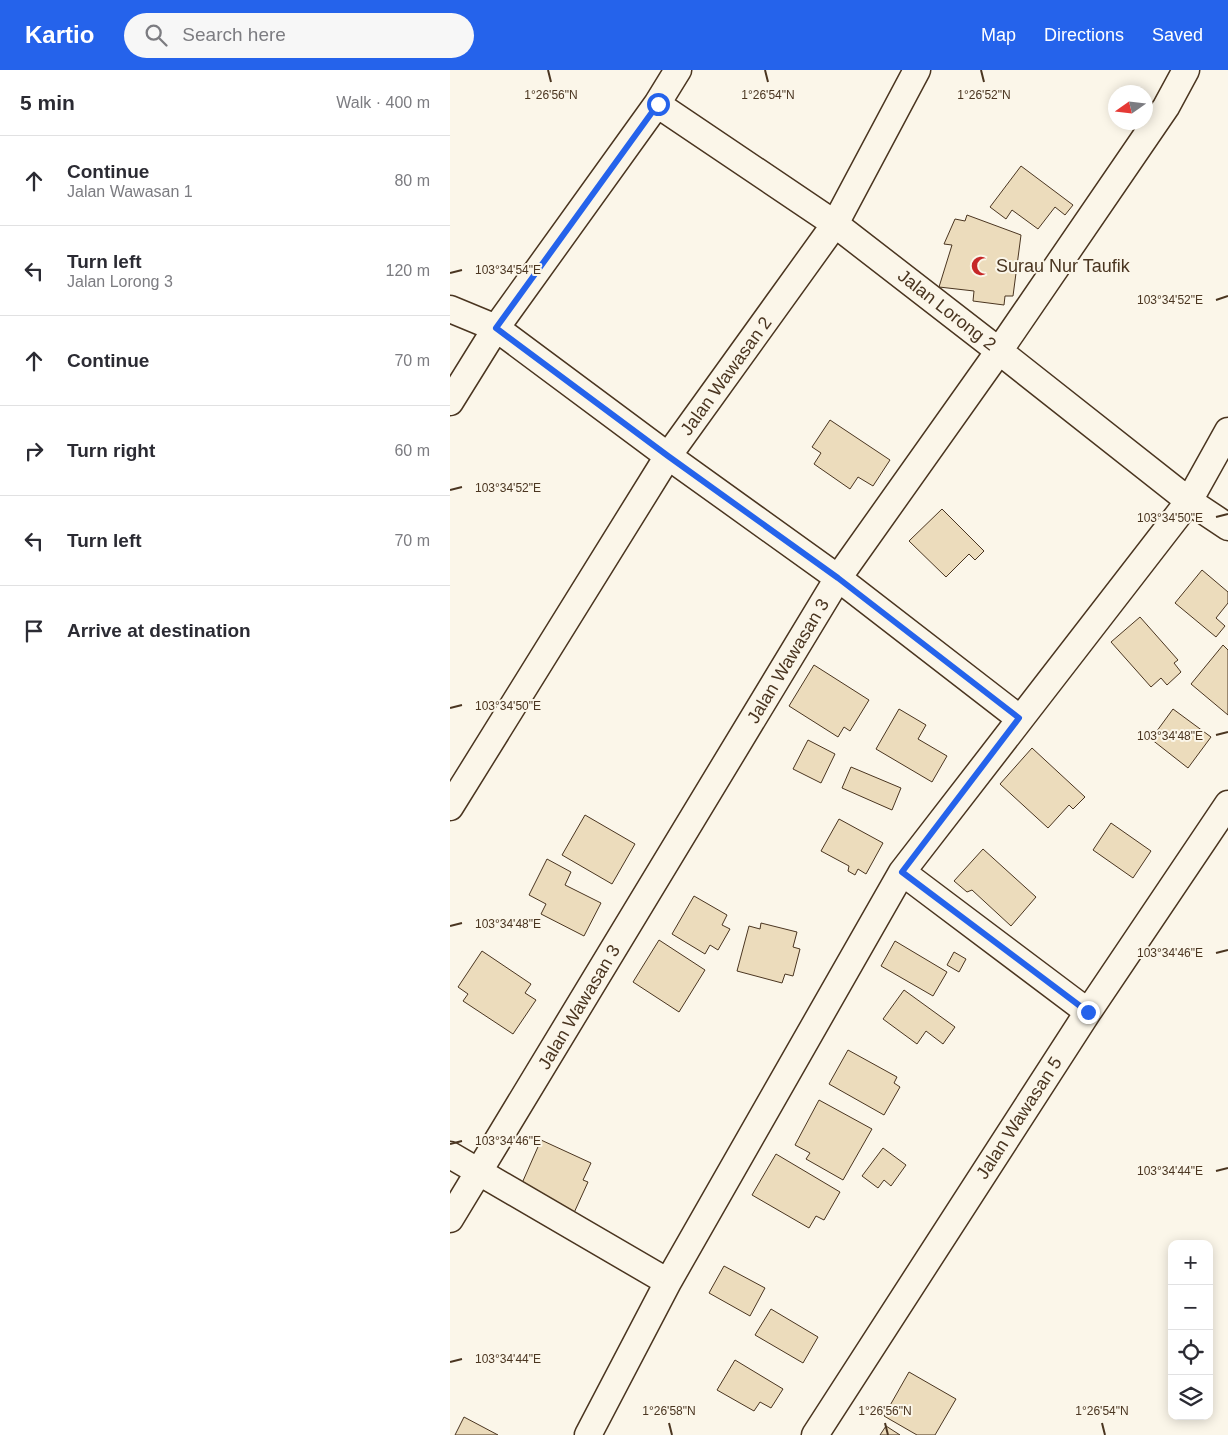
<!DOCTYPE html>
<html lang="en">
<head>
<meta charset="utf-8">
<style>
	:root { --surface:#fff; --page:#f7f7f7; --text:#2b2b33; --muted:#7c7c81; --line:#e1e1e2; --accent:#2563eb }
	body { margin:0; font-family:Helvetica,sans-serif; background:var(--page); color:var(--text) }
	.controls { position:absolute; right:15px; bottom:15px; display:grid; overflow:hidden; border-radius:10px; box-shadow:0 2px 12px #0003 }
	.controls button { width:45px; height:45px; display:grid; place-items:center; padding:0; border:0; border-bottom:1px solid var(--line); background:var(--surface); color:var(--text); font:25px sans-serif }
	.compass { position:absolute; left:658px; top:15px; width:45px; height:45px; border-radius:50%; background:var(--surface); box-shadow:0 2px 12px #0003; rotate:256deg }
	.stop { position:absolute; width:15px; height:15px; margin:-11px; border:4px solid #2563eb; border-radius:50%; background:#fff }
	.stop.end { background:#2563eb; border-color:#fff; box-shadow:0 1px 5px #0008 }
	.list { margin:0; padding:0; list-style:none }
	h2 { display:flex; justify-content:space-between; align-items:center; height:65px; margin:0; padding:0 20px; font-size:21px }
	h2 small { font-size:16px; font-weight:400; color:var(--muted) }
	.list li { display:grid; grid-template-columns:32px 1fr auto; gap:15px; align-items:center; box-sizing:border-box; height:90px; padding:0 20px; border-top:1px solid var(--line) }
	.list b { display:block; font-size:19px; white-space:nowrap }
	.list p { margin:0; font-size:16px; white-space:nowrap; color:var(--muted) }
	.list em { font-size:16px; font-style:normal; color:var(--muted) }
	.icon { flex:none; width:28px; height:28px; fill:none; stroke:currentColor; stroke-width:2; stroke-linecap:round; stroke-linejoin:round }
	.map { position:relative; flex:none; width:778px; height:1365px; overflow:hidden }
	header { display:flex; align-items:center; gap:30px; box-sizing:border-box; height:70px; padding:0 25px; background:var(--accent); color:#fff }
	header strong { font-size:24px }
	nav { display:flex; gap:28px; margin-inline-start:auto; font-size:18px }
	.search { width:350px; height:45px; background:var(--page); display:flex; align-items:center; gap:12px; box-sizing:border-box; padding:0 18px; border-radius:28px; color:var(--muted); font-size:19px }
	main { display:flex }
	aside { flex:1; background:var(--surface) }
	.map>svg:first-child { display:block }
	.building { fill:#ecdcbc; stroke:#4a3520 }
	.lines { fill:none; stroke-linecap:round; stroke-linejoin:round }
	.minor-casing { stroke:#4a3520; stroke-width:29 }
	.minor { stroke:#fbf6e9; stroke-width:26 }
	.route { stroke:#2563eb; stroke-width:6 }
	.ticks { fill:none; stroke:#4a3520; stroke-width:2 }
	.labels { text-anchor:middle; stroke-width:4; stroke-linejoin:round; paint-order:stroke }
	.poi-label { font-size:18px; fill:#4a3520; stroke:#fbf6e9; text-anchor:start }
	.street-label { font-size:18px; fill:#4a3520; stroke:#fbf6e9 }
	.ticks-label { font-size:12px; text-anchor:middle; fill:#4a3520; stroke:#fbf6e9; stroke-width:4; stroke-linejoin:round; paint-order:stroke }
</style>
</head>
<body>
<header>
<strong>Kartio</strong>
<div class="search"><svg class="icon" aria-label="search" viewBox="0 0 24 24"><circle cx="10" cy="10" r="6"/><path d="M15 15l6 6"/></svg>Search here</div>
<nav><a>Map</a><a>Directions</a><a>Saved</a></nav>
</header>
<main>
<aside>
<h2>5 min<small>Walk · 400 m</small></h2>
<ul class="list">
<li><svg class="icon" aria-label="ahead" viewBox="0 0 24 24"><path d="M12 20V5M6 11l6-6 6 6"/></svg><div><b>Continue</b><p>Jalan Wawasan 1</p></div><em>80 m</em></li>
<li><svg class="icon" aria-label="left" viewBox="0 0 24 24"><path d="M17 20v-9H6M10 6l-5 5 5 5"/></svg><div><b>Turn left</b><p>Jalan Lorong 3</p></div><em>120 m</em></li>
<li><svg class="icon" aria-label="ahead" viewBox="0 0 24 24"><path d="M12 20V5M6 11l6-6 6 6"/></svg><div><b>Continue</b></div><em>70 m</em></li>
<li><svg class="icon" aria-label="right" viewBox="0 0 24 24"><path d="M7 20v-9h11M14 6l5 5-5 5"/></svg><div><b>Turn right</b></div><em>60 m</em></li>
<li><svg class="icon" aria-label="left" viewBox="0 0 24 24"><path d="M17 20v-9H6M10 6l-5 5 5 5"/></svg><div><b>Turn left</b></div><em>70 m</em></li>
<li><svg class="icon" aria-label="arrive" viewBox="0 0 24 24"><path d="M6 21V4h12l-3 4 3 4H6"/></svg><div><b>Arrive at destination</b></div></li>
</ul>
</aside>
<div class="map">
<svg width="778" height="1365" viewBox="0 0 778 1365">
	<rect width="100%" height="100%" fill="#fbf6e9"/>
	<path class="building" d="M571,96L623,135L615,145L605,137L588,159L562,140L556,149L540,137Z
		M517,145L571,165L563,226H555L554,235L523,231L524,221L489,217L502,175L494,174L505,149L515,151Z
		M380,350L440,390L423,416L408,407L400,419L364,394L371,383L362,377Z
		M492,439L534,481L525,490L519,484L496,507L459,471Z
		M752,500L778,522V533L766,548L775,556L766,567L725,533Z
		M690,547L728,590L724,593L731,602L717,615L711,608L701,617L661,572Z
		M773,575L778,580V645L741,614Z
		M364,595L419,630L400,661L394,657L388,667L339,636Z
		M449,639L476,655L468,669L497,686L482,712L426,679Z
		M723,639L761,667L738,698L701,669Z
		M358,670L385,684L371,713L343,699Z
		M582,678L635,727L623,739L619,735L598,758L550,714Z
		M401,697L451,718L442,740L392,718Z
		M135,745L185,774L162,814L112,785Z
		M389,749L433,773L416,804L408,799L405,805L398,801L399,796L371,781Z
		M661,753L701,781L683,808L643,780Z
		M533,779L586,827L561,856L522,820L517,822L504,811Z
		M97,789L121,802L115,815L151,833L134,866L91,844L96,834L79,825Z
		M244,826L277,845L272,855L280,859L268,880L260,875L255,884L222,864Z
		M311,853L347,862L343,877L350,879L343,906L335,904L332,913L287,901L299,856L310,859Z
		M209,870L255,900L229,942L183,912Z
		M445,871L497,902L483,926L431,896Z
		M32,881L81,914L75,923L86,930L63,964L13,931L18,924L8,917Z
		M504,882L516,889L509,902L497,895Z
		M454,920L505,957L493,974L476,961L467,974L433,949Z
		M398,980L447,1007L444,1013L450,1017L434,1045L379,1014Z
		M369,1030L422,1059L393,1110L356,1089L360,1083L345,1075Z
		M91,1070L141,1093L133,1110L138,1112L123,1145L69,1120Z
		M433,1078L456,1095L441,1116L434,1110L428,1118L412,1106Z
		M326,1084L390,1122L374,1150L366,1146L359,1158L302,1125Z
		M274,1196L315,1218L300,1246L259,1223Z
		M321,1239L368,1267L353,1293L305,1265Z
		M285,1290L333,1319L321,1338L310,1332L304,1341L267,1320Z
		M459,1302L506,1329L485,1365H467L434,1346Z
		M14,1347L48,1365H5Z
		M436,1356L450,1365H430Z"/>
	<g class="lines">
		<defs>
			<path id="minor" d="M207,34L385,154L549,281L739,431L778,457
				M0,239L46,258L218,386L388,508L569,648
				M0,332L46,258L207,34L228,0
				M0,737L218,386L385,154L467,0
				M452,802L638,942
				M0,1085L218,1212
				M0,1149L388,508L549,281L716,37L736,0
				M138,1365L218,1212L452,802L739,431L778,361
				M365,1365L638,942L778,734"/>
		</defs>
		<use href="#minor" class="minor-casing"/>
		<use href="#minor" class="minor"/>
	</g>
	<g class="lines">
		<path class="route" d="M208,34L46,258L218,386L388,508L569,648L452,802L638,942"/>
	</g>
	<path class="ticks" d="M98,0L101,12M315,0L318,12M531,0L534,12M0,203L12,200M766,230L778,226M0,420L12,417M766,447L778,444M0,638L12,635M766,665L778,662M0,856L12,853M766,883L778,880M0,1074L12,1071M766,1101L778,1098M0,1292L12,1289M219,1353L222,1365M435,1353L438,1365M652,1353L655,1365"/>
	<defs>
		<symbol id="mosque-bare" viewBox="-9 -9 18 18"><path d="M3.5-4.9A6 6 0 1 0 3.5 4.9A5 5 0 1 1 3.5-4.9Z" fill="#c62828" stroke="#fbf6e9" stroke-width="2.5" paint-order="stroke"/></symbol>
	</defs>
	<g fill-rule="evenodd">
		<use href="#mosque-bare" x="517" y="182" width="28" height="28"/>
	</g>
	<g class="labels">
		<g class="poi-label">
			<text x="546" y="202">Surau Nur Taufik</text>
		</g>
		<g class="street-label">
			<text transform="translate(497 240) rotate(38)" y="6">Jalan Lorong 2</text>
			<text transform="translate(276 306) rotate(-54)" y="6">Jalan Wawasan 2</text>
			<text transform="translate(338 591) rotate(-59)" y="6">Jalan Wawasan 3</text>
			<text transform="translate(129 937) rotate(-59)" y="6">Jalan Wawasan 3</text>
			<text transform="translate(569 1048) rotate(-57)" y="6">Jalan Wawasan 5</text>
		</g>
	</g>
	<g class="ticks-label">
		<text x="101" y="29">1°26'56"N</text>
		<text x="318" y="29">1°26'54"N</text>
		<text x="534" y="29">1°26'52"N</text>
		<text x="58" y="204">103°34'54"E</text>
		<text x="720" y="234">103°34'52"E</text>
		<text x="58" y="422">103°34'52"E</text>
		<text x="720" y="452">103°34'50"E</text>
		<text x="58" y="640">103°34'50"E</text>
		<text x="720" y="670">103°34'48"E</text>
		<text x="58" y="858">103°34'48"E</text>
		<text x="720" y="887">103°34'46"E</text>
		<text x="58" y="1075">103°34'46"E</text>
		<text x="720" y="1105">103°34'44"E</text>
		<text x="58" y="1293">103°34'44"E</text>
		<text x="219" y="1345">1°26'58"N</text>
		<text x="435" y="1345">1°26'56"N</text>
		<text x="652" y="1345">1°26'54"N</text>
	</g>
</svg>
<div class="controls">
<button>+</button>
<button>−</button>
<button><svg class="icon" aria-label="locate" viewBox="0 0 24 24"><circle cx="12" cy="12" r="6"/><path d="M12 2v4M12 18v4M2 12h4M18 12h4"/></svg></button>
<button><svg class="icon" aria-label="layers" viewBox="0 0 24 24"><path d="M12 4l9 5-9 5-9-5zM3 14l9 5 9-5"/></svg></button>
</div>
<svg class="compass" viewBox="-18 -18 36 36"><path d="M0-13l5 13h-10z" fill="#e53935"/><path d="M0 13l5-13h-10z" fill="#7c7c81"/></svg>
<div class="stop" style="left:208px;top:34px"></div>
<div class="stop end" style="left:638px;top:942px"></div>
</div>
</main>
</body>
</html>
